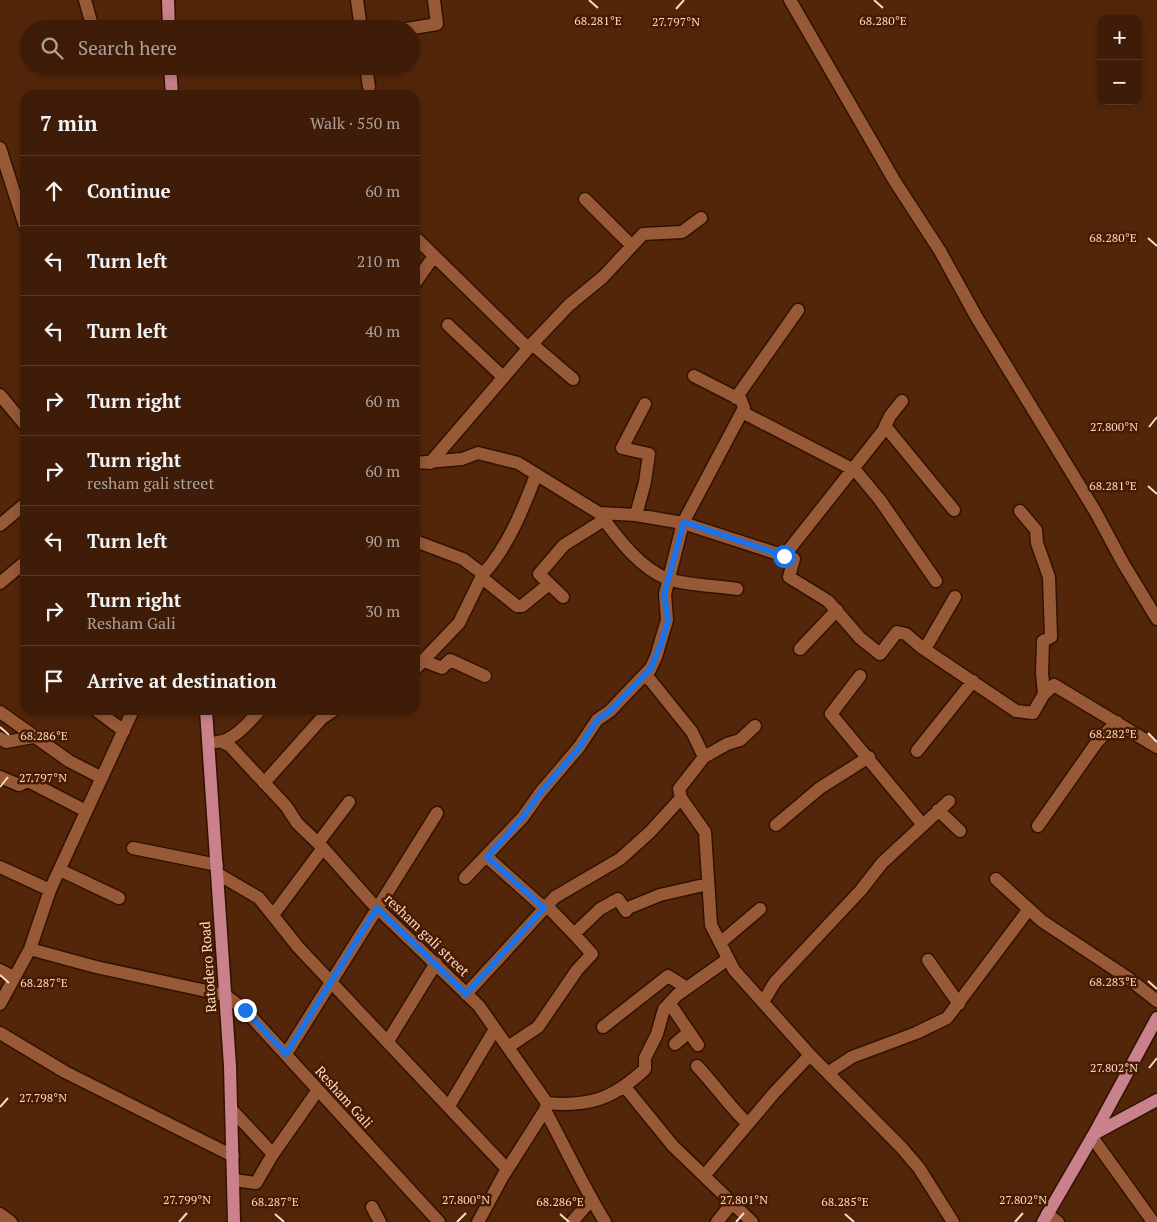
<!DOCTYPE html>
<html lang="en">
<head>
<meta charset="utf-8">
<style>
	:root { --surface:#3e1c08; --page:#452512; --text:#f1f3f6; --muted:#ada19c; --line:#573a29 }
	body { margin:0; font-family:"PT Serif",serif; background:var(--page); color:var(--text) }
	.controls { position:absolute; right:15px; top:15px; display:grid; overflow:hidden; border-radius:10px; box-shadow:0 2px 8px #0003 }
	.controls button { width:45px; height:45px; display:grid; place-items:center; padding:0; border:0; border-bottom:1px solid var(--line); background:var(--surface); color:var(--text); font:25px sans-serif }
	.stop { position:absolute; width:15px; height:15px; margin:-11px; border:4px solid #1a73e8; border-radius:50%; background:#fff }
	.stop.end { background:#1a73e8; border-color:#fff; box-shadow:0 1px 5px #0008 }
	.list { margin:0; padding:0; list-style:none }
	h2 { display:flex; justify-content:space-between; align-items:center; height:65px; margin:0; padding:0 20px; font-size:21px }
	h2 small { font-size:16px; font-weight:400; color:var(--muted) }
	.list li { display:grid; grid-template-columns:32px 1fr auto; gap:15px; align-items:center; box-sizing:border-box; height:70px; padding:0 20px; border-top:1px solid var(--line) }
	.list b { display:block; font-size:19px; white-space:nowrap }
	.list p { margin:0; font-size:16px; white-space:nowrap; color:var(--muted) }
	.list em { font-size:16px; font-style:normal; color:var(--muted) }
	.icon { flex:none; width:28px; height:28px; fill:none; stroke:currentColor; stroke-width:2; stroke-linecap:round; stroke-linejoin:round }
	.map { position:relative; flex:none; width:1157px; height:1222px; overflow:hidden }
	.search { position:absolute; background:var(--surface); box-shadow:0 2px 8px #0003; left:20px; top:20px; width:400px; height:55px; display:flex; align-items:center; gap:12px; box-sizing:border-box; padding:0 18px; border-radius:28px; color:var(--muted); font-size:19px }
	.panel { position:absolute; background:var(--surface); box-shadow:0 2px 8px #0003; left:20px; top:90px; width:400px; height:625px; border-radius:15px }
	.map>svg:first-child { display:block }
	.lines { fill:none; stroke-linecap:round; stroke-linejoin:round }
	.minor-casing { stroke:#311201; stroke-width:15 }
	.major-casing { stroke:#311201; stroke-width:15 }
	.minor { stroke:#985937; stroke-width:12 }
	.major { stroke:#c9818b; stroke-width:12 }
	.route { stroke:#1a73e8; stroke-width:6 }
	.ticks { fill:none; stroke:#fdd8c5; stroke-width:2 }
	.labels { text-anchor:middle; stroke-width:5; stroke-linejoin:round; paint-order:stroke }
	.street-label { font-size:14px; fill:#fdd8c5; stroke:#471b00 }
	.ticks-label { font-size:12px; text-anchor:middle; fill:#fdd8c5; stroke:#471b00; stroke-width:5; stroke-linejoin:round; paint-order:stroke }
</style>
</head>
<body>
<div class="map">
<svg width="1157" height="1222" viewBox="0 0 1157 1222">
	<rect width="100%" height="100%" fill="#53260a"/>
	<g class="lines">
		<defs>
			<path id="minor" d="M85,0L93,29
				M357,0L361,29
				M790,0L894,180L940,251L977,318L1095,511L1123,563L1157,619
				M407,29L437,24L434,0
				M366,66L369,87
				M0,148L25,226
				M585,199L631,245
				M418,240L528,348
				M415,283L434,256
				M448,325L503,377
				M532,344L573,379
				M694,376L741,400L744,408L683,523L665,594L667,620L656,657L647,676L692,732L704,757
				M0,395L25,425
				M736,398L798,310
				M742,412L856,471L880,500L936,581
				M885,426L954,510
				M415,463L462,459L478,453L518,463L599,513L636,515L683,523L794,559L789,577L828,601L860,638L880,654L897,632L906,634L921,647L1016,711L1033,713L1044,694L1054,685L1157,747
				M430,463L532,344L569,305L603,277L643,234L682,232L701,218
				M1020,511L1036,530L1037,543L1049,577L1051,637L1043,641L1042,673L1044,694
				M599,513C617,537 639,568 668,579C685,585 719,586 737,589
				M636,515L645,482L649,454L622,448L645,404
				M0,525L25,504
				M415,541L463,559L483,574C508,547 523,509 536,475
				M784,556L883,431L890,416L902,401
				M481,577L517,606H522L549,584
				M0,583L25,562
				M563,597L539,574L564,545L604,520
				M800,649L837,610
				M925,649L955,597
				M424,661L442,668L450,660L485,676
				M415,669L459,623L483,574
				M860,676L831,714L923,825
				M96,710L124,731
				M0,712L69,761L102,778
				M755,726L740,740L727,744L704,757L679,789L681,798L705,832L711,925L734,970L810,1055L901,1147L919,1168L953,1222
				M0,738L6,742L33,737
				M217,742C234,741 249,722 260,710
				M222,742L230,746L286,806L297,823L323,848L371,902L479,1006L547,1103L545,1110L503,1176L478,1222
				M917,751L973,681
				M0,777L19,785L28,781L86,811
				M264,783L322,718L334,710
				M938,810L960,831
				M776,825L820,788L869,757
				M1038,826L1097,742L1117,722
				M318,843L349,802
				M133,848L217,865
				M487,857L544,908
				M0,867L50,890
				M60,870L119,898
				M218,874L259,898L298,947L507,1169
				M465,878L523,817L540,793L579,747L597,720L610,711L650,669
				M996,879L1042,921L1128,978L1157,1001
				M546,905L574,934
				M273,915L323,848
				M720,943L760,909
				M30,949L96,967L225,995L245,1010L439,1222
				M928,960L959,1004
				M0,970L15,978
				M466,994L555,897L620,859L650,832L681,798
				M763,1002L775,982L861,890L882,863L949,801
				M0,1004L30,949L50,890L133,710
				M670,1004L698,1045
				M603,1027L668,976L687,988
				M0,1033L65,1072L233,1156
				M388,1041L436,963
				M675,1044L689,1032
				M508,1047L538,1027L577,970L592,954L574,934L600,909L618,899L626,911L628,908L660,895L708,884
				M286,1054L437,813
				M697,1066C715,1085 729,1106 748,1124
				M829,1072L852,1057L916,1033L947,1018L1029,909
				M625,1087L673,1146L752,1222
				M547,1103C589,1107 613,1099 645,1069V1058L657,1034L664,1009L677,995L728,959
				M449,1106L495,1029
				M232,1110L273,1154L318,1090
				M545,1110C565,1147 583,1186 605,1222
				M1092,1137L1153,1222
				M704,1176L775,1092L810,1055
				M234,1180L256,1183L273,1154
				M372,1207L380,1222
				M0,1214L11,1222
				M1047,1214L1058,1222
				M572,1222L591,1200
				M717,1222L733,1202"/>
			<path id="major" d="M168,0L169,29
				M170,66L172,95
				M206,710L230,1066L234,1222
				M1094,1134L1157,1100
				M1043,1222L1094,1134L1157,1018"/>
		</defs>
		<use href="#minor" class="minor-casing"/>
		<use href="#major" class="major-casing"/>
		<use href="#minor" class="minor"/>
		<use href="#major" class="major"/>
	</g>
	<g class="lines">
		<path class="route" d="M245,1010L286,1054L377,908L466,994L544,908L487,857L523,817L540,793L579,748L597,720L610,711L651,668L662,641L668,620L664,594L684,522L784,556"/>
	</g>
	<path class="ticks" d="M589,0L598,8M874,0L883,8M676,9L684,0M1148,238L1157,246M1149,427L1157,417M1148,486L1157,494M0,727L9,735M1148,733L1157,742M0,787L8,777M0,975L9,983M1148,981L1157,989M1149,1068L1157,1058M0,1107L8,1098M275,1214L284,1222M560,1214L569,1222M845,1214L854,1222M179,1222L187,1213M457,1222L466,1213M736,1222L744,1213M1015,1222L1023,1213"/>
	<g class="labels">
		<g class="street-label">
			<text transform="translate(427 935) rotate(44)" y="5">resham gali street</text>
			<text transform="translate(208 967) rotate(-94)" y="5">Ratodero Road</text>
			<text transform="translate(344 1097) rotate(48)" y="5">Resham Gali</text>
		</g>
	</g>
	<g class="ticks-label">
		<text x="598" y="25">68.281°E</text>
		<text x="883" y="25">68.280°E</text>
		<text x="676" y="26">27.797°N</text>
		<text x="1113" y="242">68.280°E</text>
		<text x="1114" y="431">27.800°N</text>
		<text x="1113" y="490">68.281°E</text>
		<text x="1113" y="738">68.282°E</text>
		<text x="44" y="740">68.286°E</text>
		<text x="43" y="782">27.797°N</text>
		<text x="1113" y="986">68.283°E</text>
		<text x="44" y="987">68.287°E</text>
		<text x="1114" y="1072">27.802°N</text>
		<text x="43" y="1102">27.798°N</text>
		<text x="187" y="1204">27.799°N</text>
		<text x="466" y="1204">27.800°N</text>
		<text x="744" y="1204">27.801°N</text>
		<text x="1023" y="1204">27.802°N</text>
		<text x="275" y="1206">68.287°E</text>
		<text x="560" y="1206">68.286°E</text>
		<text x="845" y="1206">68.285°E</text>
	</g>
</svg>
<div class="controls">
<button>+</button>
<button>−</button>
</div>
<div class="stop" style="left:784px;top:556px"></div>
<div class="stop end" style="left:245px;top:1010px"></div>
<div class="search"><svg class="icon" aria-label="search" viewBox="0 0 24 24"><circle cx="10" cy="10" r="6"/><path d="M15 15l6 6"/></svg>Search here</div>
<section class="panel">
<h2>7 min<small>Walk · 550 m</small></h2>
<ul class="list">
<li><svg class="icon" aria-label="ahead" viewBox="0 0 24 24"><path d="M12 20V5M6 11l6-6 6 6"/></svg><div><b>Continue</b></div><em>60 m</em></li>
<li><svg class="icon" aria-label="left" viewBox="0 0 24 24"><path d="M17 20v-9H6M10 6l-5 5 5 5"/></svg><div><b>Turn left</b></div><em>210 m</em></li>
<li><svg class="icon" aria-label="left" viewBox="0 0 24 24"><path d="M17 20v-9H6M10 6l-5 5 5 5"/></svg><div><b>Turn left</b></div><em>40 m</em></li>
<li><svg class="icon" aria-label="right" viewBox="0 0 24 24"><path d="M7 20v-9h11M14 6l5 5-5 5"/></svg><div><b>Turn right</b></div><em>60 m</em></li>
<li><svg class="icon" aria-label="right" viewBox="0 0 24 24"><path d="M7 20v-9h11M14 6l5 5-5 5"/></svg><div><b>Turn right</b><p>resham gali street</p></div><em>60 m</em></li>
<li><svg class="icon" aria-label="left" viewBox="0 0 24 24"><path d="M17 20v-9H6M10 6l-5 5 5 5"/></svg><div><b>Turn left</b></div><em>90 m</em></li>
<li><svg class="icon" aria-label="right" viewBox="0 0 24 24"><path d="M7 20v-9h11M14 6l5 5-5 5"/></svg><div><b>Turn right</b><p>Resham Gali</p></div><em>30 m</em></li>
<li><svg class="icon" aria-label="arrive" viewBox="0 0 24 24"><path d="M6 21V4h12l-3 4 3 4H6"/></svg><div><b>Arrive at destination</b></div></li>
</ul>
</section>
</div>
</body>
</html>
